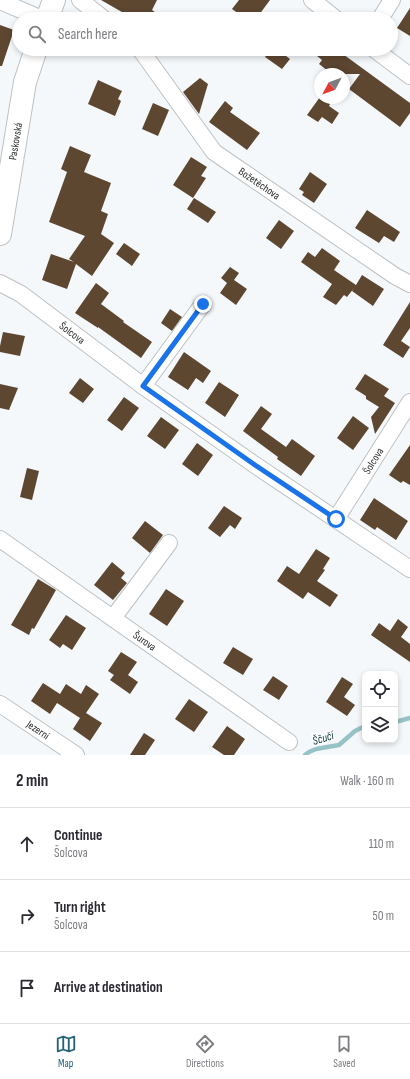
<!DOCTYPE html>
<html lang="en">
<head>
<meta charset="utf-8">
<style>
	:root { --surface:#fff; --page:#f2f2f3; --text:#2b2b33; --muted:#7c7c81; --line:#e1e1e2; --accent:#246278 }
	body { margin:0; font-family:"Sofia Sans Condensed",sans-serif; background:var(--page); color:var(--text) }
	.controls { position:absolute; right:12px; bottom:12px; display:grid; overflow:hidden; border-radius:8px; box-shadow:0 2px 6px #0003 }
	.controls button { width:36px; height:36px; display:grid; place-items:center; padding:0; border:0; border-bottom:1px solid var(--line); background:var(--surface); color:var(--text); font:20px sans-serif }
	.compass { position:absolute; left:314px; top:68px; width:36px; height:36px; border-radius:50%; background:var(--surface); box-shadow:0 2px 6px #0003; rotate:229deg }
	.stop { position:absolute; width:12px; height:12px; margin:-9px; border:3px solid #1a73e8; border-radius:50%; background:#fff }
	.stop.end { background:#1a73e8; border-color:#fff; box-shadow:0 1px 4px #0008 }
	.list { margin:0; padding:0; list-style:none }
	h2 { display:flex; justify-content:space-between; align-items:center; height:52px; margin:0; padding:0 16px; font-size:17px }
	h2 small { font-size:13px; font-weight:400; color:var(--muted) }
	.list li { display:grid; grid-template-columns:26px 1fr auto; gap:12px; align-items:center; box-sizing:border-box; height:72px; padding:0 16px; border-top:1px solid var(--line) }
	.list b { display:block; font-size:15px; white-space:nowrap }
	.list p { margin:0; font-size:13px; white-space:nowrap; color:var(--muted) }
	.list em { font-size:13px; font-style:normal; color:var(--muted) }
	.icon { flex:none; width:22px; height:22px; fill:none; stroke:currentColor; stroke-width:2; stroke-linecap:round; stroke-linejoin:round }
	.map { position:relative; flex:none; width:410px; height:755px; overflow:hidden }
	.search { position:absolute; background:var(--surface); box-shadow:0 2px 6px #0003; left:12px; right:12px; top:12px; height:44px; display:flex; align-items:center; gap:10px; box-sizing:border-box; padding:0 14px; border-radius:22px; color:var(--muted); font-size:15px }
	.sheet { height:268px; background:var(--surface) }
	nav { display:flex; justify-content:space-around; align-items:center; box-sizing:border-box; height:56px; border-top:1px solid var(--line); background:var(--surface); font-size:11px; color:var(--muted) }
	nav a { display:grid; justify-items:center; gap:2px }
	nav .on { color:var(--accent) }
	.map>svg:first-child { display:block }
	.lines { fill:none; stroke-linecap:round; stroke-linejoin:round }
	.stream { stroke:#97c3c7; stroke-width:4.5 }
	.building { fill:#5e4731 }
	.minor-casing { stroke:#bec1c4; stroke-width:18 }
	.secondary-casing { stroke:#bec1c4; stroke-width:24 }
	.minor { stroke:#fff; stroke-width:16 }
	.secondary { stroke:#fff; stroke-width:22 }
	.route { stroke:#1a73e8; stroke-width:5 }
	.labels { text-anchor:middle; stroke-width:4; stroke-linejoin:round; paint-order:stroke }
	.street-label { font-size:11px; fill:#2b2d2e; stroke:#fff }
	.water-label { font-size:12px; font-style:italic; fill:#093539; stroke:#fff }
</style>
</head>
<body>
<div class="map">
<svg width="410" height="755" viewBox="0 0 410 755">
	<rect width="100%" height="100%" fill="#f4f8fb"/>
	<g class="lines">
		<path class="stream" d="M395,722L399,721L410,718
			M305,755L309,752L316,749L339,745L355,731L365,726"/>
	</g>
	<path class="building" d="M101,0H157L152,10L165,19H134Z
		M239,0H270L256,19H246L232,9Z
		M410,8V36L397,28Z
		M0,25L14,30L2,66H0Z
		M270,49H277L290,59L282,69L265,57Z
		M322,49H336L410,103V113L400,127L349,89L360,74H332L319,64L322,60L317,56Z
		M200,78L208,84L199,114L183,92Z
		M98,80L122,91L118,99L121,101L115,116L88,104Z
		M320,97V98H322L330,104L329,106L339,113L332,124L322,117L318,122L307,115Z
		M225,101L233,108L230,112L260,133L247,150L209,122Z
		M153,103L169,110L158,136L142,129Z
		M70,146L91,155L84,172L111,183L101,211L108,214L101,234L114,243L92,276L76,264L67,289L42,280L51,254L74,262L69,259L85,236L49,222L67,172L61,169Z
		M191,157L207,167L201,176L206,178L193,198L173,185Z
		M310,172L327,184L314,203L302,195L304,192L299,189Z
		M194,198L216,212L208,223L187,209Z
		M367,210L400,232L394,242L384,236L379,243L355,228Z
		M279,220L294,231L281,249L266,238Z
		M124,243L140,254L132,266L116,254Z
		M322,248L340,261L334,270L356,285L362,275L384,289L373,306L352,291L354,288L347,297L344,295L336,305L323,297L332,284L301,262L308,252L315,257Z
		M230,267L239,273L234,280L247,289L236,305L220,293L227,283L221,278Z
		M96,283L109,293L101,304L124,321L123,322L152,342L141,358L98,327V328L75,313Z
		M410,302V328L401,341L410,347L403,358L383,345Z
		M170,309L182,317L172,331L161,323Z
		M3,332L25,336L20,356L0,352V346Z
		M184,352L211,371L203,383L196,378L188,390L168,377Z
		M365,374L389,389L384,396L395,403L375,434L371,417L379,407L366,399V396L355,389Z
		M80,378L94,389L83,403L69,393Z
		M219,382L239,395L225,417L205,403Z
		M0,384L18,388L9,410L0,408Z
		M124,397L139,408L122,431L107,420Z
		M261,406L272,414L261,429L286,447L292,439L315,456L301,476L277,459L278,457L243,431Z
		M353,416L369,428L353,450L337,438Z
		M161,417L179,430L165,449L147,436Z
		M197,443L213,455L198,476L182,464Z
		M410,445V485L403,481L401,483L389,475Z
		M27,468L39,471L32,500L20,497Z
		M374,498L408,521L396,540L377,527L375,530L360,520Z
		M224,506L242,518L235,529L230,525L220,537L208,528Z
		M145,521L163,535L150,553L132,538Z
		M316,549L330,558L323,569L325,570L317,581L338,595L330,607L308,592L303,599L277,581L287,566L299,574Z
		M112,562L125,573L121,578L127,583L113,600L94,585Z
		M38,579L56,590L34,629L32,628L29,635L11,625Z
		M166,589L184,601L167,626L149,614Z
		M66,615L86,628L72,650L63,644L60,648L49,640Z
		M398,619L408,627L401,637L410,644V662L371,635L379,623L390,631Z
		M233,647L253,659L243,675L223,663Z
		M121,652L137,662L128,675L138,682L130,694L110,680L114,675L108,671Z
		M273,676L288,686L279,700L263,690Z
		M342,677L353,684L344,697L355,705L347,716L326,702Z
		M43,683L60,694L66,684L81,694L86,685L99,694L86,713L102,723L90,741L73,729L80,718L57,703L50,714L31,701Z
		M189,699L208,712L194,732L175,719Z
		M227,726L245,739L234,755H224L212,747Z
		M144,733L155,740L145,755H130Z"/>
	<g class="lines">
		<defs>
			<g id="minor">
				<path d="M80,0L104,19"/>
				<path d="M312,0L336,19"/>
				<path d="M0,1L42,19"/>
				<path d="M380,19L392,0"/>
				<path id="s1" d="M140,49L214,152L395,276L410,284"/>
				<path d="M374,49L410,76"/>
				<path id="s2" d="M0,283L21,294L143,386L255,465L410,569"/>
				<path d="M143,386L203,304"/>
				<path id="s3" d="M336,519L410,402"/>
				<path id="s4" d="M0,539L289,742"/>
				<path d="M113,618L169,543"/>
				<path id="s5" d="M0,704L76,755"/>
			</g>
			<g id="secondary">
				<path d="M47,19L54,0"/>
				<path id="s6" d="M0,234L25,82L36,49"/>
			</g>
		</defs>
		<use href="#minor" class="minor-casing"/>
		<use href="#secondary" class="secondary-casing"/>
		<use href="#minor" class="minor"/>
		<use href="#secondary" class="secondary"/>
	</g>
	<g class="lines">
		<path class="route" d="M203,304L143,386L255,465L336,519"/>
	</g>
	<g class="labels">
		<g class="street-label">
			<text dy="4" stroke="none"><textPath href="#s6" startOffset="94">Paskovská</textPath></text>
			<text dy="4" stroke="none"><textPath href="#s1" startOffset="182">Božetěchova</textPath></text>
			<text dy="4" stroke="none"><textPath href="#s2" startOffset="88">Šolcova</textPath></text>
			<text dy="4" stroke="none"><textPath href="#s3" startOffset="69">Šolcova</textPath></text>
			<text dy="4" stroke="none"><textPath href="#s4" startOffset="177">Šurova</textPath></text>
			<text dy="4" stroke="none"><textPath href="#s5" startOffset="46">Jezerní</textPath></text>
		</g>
		<g class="water-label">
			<text transform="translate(323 738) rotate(-17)" y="4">Ščučí</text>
		</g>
	</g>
</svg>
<div class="controls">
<button><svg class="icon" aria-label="locate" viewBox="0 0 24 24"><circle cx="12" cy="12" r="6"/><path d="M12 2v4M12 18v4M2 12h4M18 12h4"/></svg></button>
<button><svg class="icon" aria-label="layers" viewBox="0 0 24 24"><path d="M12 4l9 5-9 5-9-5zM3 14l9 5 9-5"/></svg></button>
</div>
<svg class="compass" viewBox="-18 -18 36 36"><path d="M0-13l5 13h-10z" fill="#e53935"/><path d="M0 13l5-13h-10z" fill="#7c7c81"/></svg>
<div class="stop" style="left:336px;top:519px"></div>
<div class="stop end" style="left:203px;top:304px"></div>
<div class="search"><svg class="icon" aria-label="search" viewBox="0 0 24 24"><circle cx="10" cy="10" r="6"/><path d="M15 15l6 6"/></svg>Search here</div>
</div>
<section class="sheet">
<h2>2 min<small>Walk · 160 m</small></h2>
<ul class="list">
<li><svg class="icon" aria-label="ahead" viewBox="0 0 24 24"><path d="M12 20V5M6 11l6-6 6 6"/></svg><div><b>Continue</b><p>Šolcova</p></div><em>110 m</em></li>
<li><svg class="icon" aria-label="right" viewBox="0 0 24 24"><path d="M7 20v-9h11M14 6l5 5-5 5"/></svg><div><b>Turn right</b><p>Šolcova</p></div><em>50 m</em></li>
<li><svg class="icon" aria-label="arrive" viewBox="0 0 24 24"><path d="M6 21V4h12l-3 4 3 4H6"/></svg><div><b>Arrive at destination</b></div></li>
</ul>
</section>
<nav>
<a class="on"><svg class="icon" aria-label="map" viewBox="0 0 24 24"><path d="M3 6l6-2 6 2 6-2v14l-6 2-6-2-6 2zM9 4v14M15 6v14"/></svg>Map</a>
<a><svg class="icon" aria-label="directions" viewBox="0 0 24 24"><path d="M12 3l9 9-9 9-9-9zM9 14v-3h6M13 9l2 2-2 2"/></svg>Directions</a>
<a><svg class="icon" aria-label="saved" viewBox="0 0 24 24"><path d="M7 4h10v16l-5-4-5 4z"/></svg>Saved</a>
</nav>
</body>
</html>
